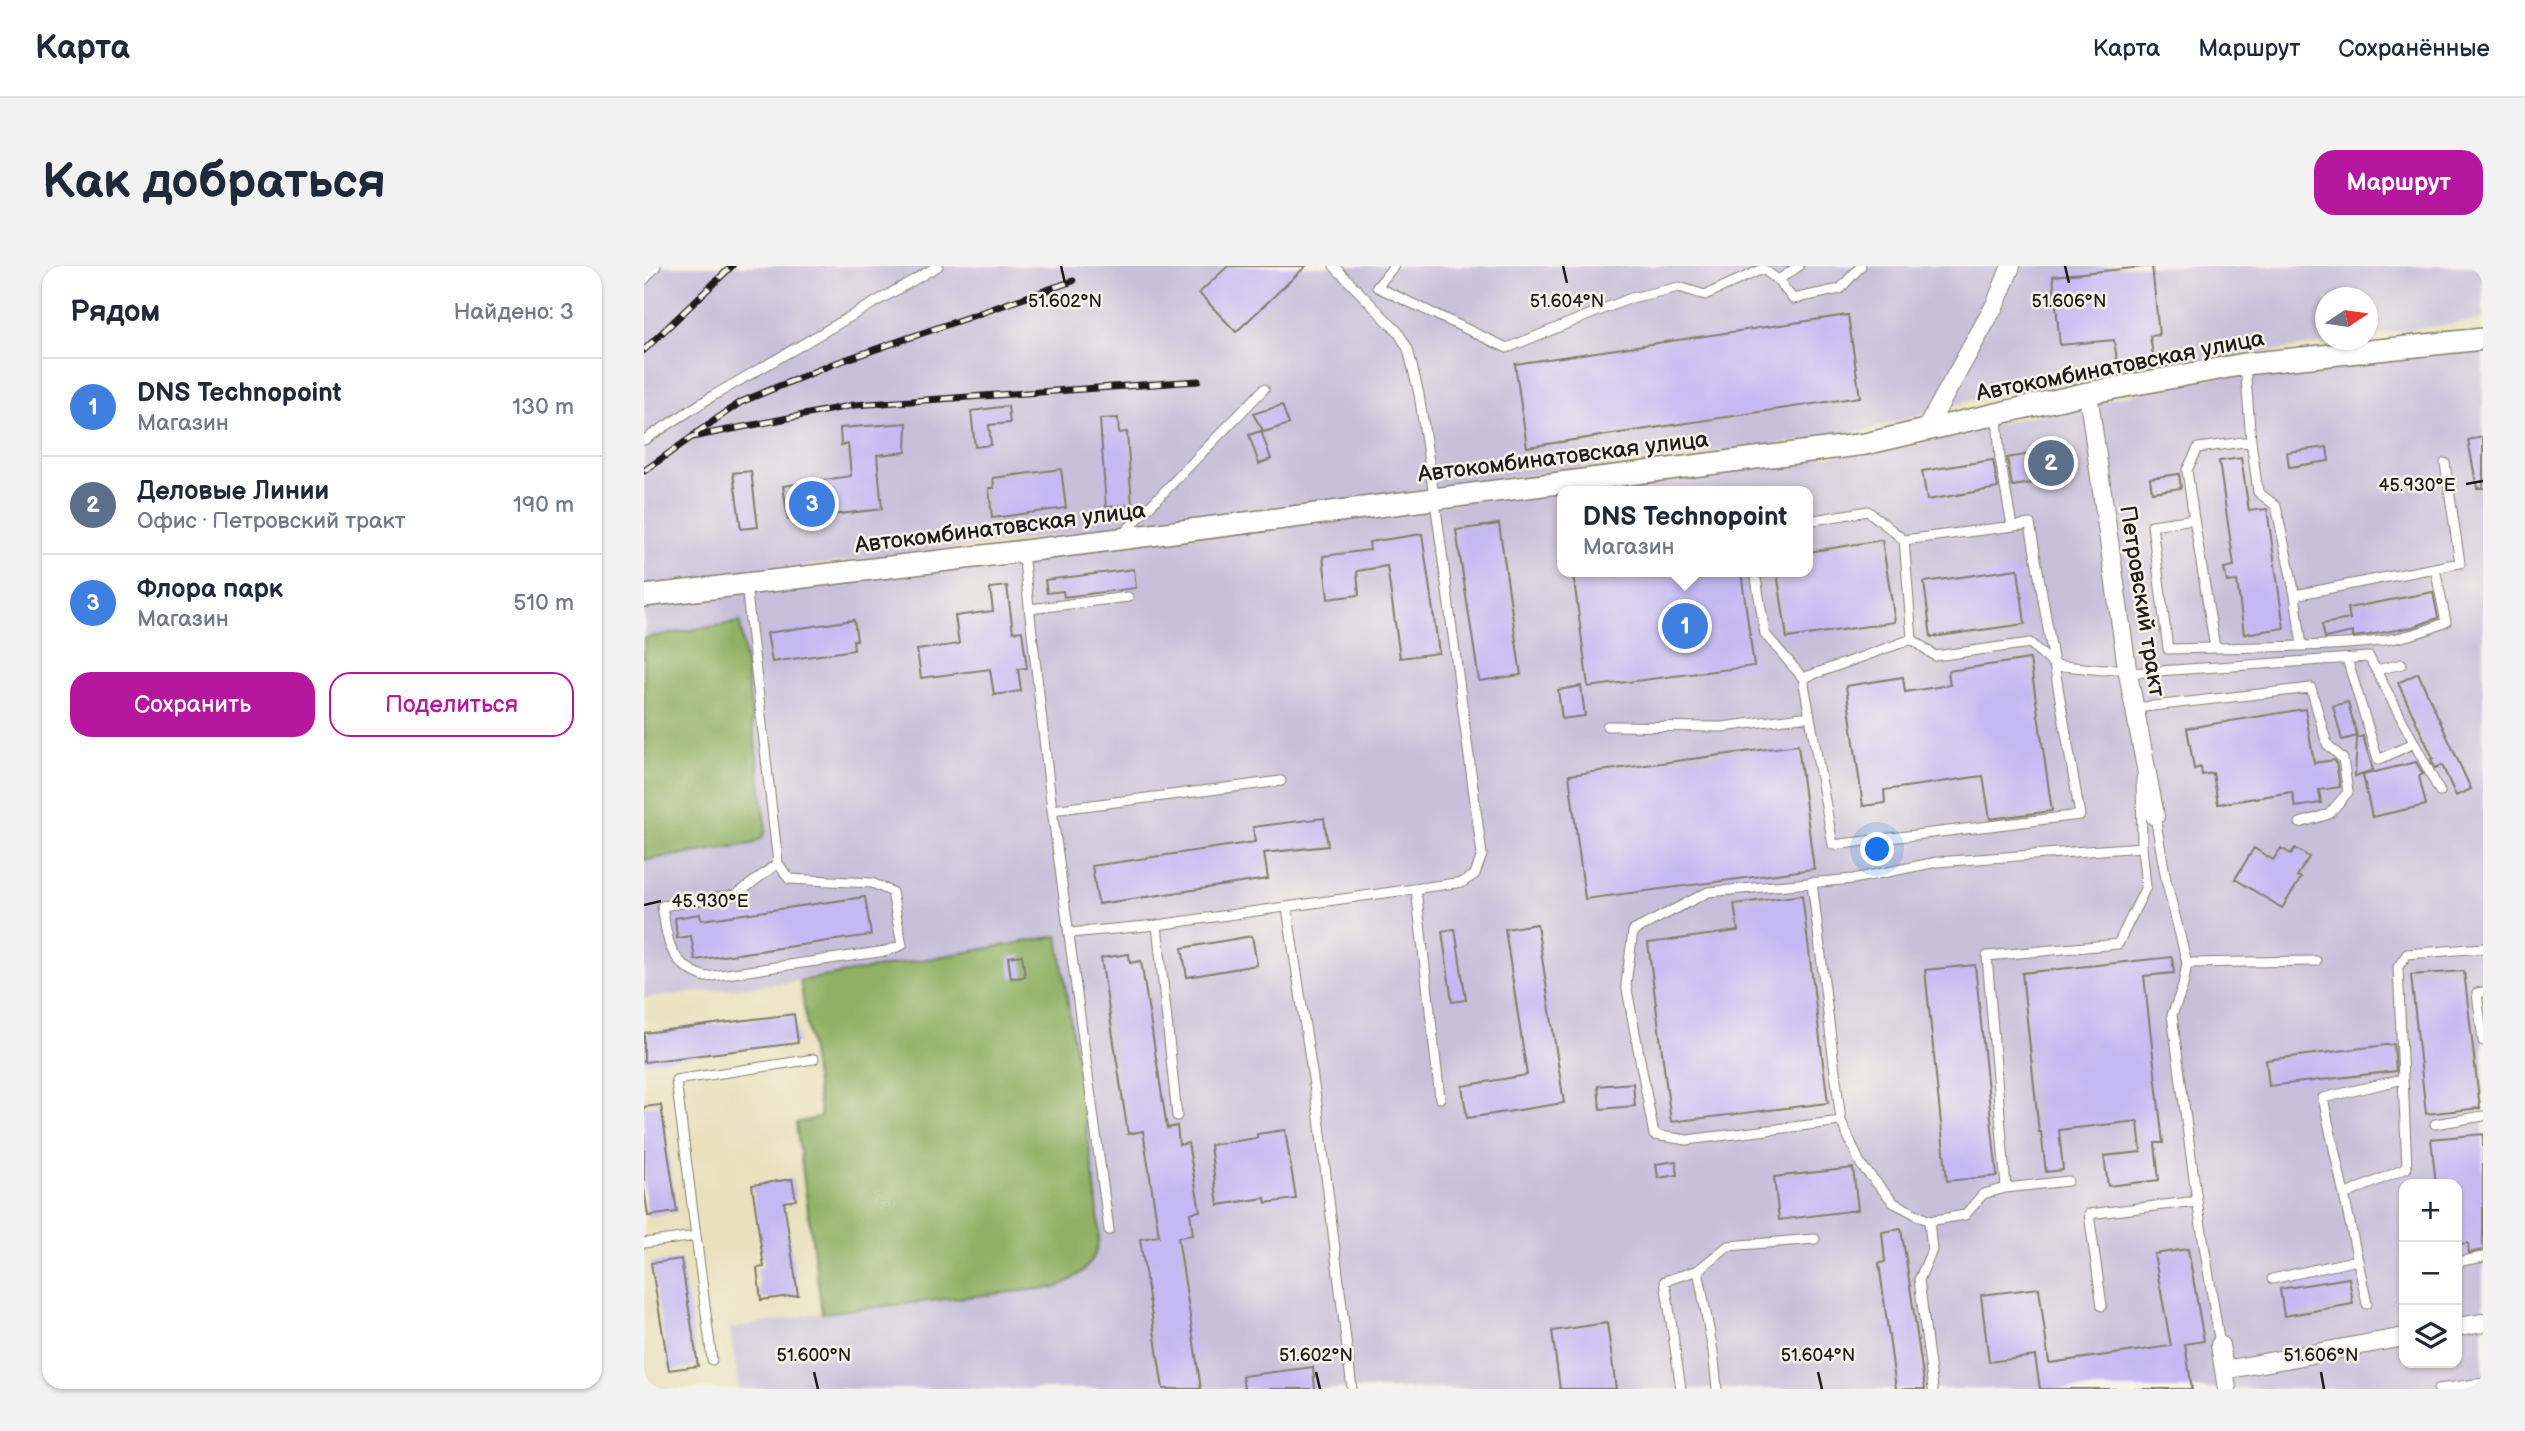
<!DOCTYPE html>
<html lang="ru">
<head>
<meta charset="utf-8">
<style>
	:root { --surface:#fff; --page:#f2f2f3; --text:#1f2937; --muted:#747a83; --line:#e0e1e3; --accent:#b5179e }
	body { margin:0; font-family:"Balsamiq Sans",sans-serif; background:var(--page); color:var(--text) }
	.controls { position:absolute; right:21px; bottom:21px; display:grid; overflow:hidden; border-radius:14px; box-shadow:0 2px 5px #0004 }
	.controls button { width:63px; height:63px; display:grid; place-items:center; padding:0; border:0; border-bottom:2px solid var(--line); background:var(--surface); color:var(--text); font:35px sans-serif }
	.compass { position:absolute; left:1671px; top:21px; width:63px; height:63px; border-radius:50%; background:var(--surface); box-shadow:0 2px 5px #0004; rotate:77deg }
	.you { position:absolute; left:1234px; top:584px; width:24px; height:24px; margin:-18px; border:5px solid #fff; border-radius:50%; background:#1a73e8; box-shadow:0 0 0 10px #1a73e833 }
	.badge { display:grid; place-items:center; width:46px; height:46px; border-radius:50%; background:var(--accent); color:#fff; font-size:23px; font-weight:700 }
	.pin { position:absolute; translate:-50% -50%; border:4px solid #fff; box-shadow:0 2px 7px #0006 }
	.popup { position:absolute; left:913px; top:220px; width:256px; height:91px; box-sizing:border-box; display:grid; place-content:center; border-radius:14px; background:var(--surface); filter:drop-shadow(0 2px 5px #0005); font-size:23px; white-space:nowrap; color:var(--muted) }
	.popup b { font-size:26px; color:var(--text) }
	.popup::after { content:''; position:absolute; left:50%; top:100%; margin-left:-14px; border:14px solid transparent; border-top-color:var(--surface) }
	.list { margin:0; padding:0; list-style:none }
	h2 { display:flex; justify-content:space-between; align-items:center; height:91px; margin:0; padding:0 28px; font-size:30px }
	h2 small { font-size:23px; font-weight:400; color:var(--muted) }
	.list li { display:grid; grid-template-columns:46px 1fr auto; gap:21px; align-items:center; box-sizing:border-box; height:98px; padding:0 28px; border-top:2px solid var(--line) }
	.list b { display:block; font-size:26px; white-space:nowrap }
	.list p { margin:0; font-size:23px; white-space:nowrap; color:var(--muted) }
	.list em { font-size:23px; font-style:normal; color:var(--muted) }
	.actions { display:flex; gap:14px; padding:21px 28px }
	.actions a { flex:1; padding:16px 0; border:2px solid var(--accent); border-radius:21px; text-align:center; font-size:24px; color:var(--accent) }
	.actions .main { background:var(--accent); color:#fff }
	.icon { flex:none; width:38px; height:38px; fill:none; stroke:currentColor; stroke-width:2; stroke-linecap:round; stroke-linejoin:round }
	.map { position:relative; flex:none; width:1839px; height:1123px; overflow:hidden; border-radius:21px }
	header { display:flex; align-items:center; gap:42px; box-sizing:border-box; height:98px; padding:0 35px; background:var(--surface); border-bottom:2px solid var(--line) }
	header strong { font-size:33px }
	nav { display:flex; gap:38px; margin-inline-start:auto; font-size:24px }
	.intro { display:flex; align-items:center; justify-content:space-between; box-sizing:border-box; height:168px; padding:0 42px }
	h1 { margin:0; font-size:49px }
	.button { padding:18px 32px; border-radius:21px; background:var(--accent); color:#fff; font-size:24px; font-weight:700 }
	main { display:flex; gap:42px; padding:0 42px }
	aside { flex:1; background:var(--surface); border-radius:21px; box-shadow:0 2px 5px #0004 }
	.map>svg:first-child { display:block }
	.industrial { fill:#c6c0da; fill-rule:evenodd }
	.forest { fill:#90b165; stroke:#566640; stroke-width:2 }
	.building { fill:#c4baf3 }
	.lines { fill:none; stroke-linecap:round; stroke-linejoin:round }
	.service-casing { stroke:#827e6c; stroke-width:11 }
	.minor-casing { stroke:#827e6c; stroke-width:20 }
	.tertiary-casing { stroke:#827e6c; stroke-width:24 }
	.service { stroke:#fff; stroke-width:9 }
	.minor { stroke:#fff; stroke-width:18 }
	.tertiary { stroke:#fff; stroke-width:21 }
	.rail-casing { stroke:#1c1c1c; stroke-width:7 }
	.rail { stroke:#f7f3e8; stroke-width:4.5; stroke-dasharray:13; stroke-linecap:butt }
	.ticks { fill:none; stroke:#1c1c1c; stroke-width:2.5 }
	.labels { text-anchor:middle; stroke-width:5; stroke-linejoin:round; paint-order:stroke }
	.street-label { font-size:23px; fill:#1c1c1c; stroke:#f7f3e8 }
	.ticks-label { font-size:18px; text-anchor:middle; fill:#1c1c1c; stroke:#f7f3e8; stroke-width:5; stroke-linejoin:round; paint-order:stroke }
</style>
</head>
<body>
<header>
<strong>Карта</strong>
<nav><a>Карта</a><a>Маршрут</a><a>Сохранённые</a></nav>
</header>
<div class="intro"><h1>Как добраться</h1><a class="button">Маршрут</a></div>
<main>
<aside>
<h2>Рядом<small>Найдено: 3</small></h2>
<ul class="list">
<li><span class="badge" style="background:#3f7fe0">1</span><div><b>DNS Technopoint</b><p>Магазин</p></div><em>130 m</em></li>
<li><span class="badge" style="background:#5c6f8a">2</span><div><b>Деловые Линии</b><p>Офис · Петровский тракт</p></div><em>190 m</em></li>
<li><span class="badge" style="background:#3f7fe0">3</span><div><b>Флора парк</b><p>Магазин</p></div><em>510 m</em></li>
</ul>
<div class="actions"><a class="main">Сохранить</a><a>Поделиться</a></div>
</aside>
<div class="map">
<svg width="1839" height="1123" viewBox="0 0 1839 1123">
	<rect width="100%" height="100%" fill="#f7f3e8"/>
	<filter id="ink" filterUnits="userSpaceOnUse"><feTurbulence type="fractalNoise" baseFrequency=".0143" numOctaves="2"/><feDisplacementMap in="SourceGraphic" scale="14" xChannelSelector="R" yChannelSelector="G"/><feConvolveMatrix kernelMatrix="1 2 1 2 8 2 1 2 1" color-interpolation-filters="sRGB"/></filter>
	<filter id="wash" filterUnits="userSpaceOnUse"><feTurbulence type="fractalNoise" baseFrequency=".00686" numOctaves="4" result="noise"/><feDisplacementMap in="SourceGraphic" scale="28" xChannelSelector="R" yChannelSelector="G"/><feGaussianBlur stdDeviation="1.57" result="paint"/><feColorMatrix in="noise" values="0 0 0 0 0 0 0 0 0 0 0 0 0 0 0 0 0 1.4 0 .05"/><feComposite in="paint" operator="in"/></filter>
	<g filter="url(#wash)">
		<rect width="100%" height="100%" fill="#e9e1bd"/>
		<path class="industrial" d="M0,0H1839V53L1724,70V32H1682V74H1703L1394,118L1350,128L1204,169L907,206L709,234L0,320Z
			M1839,82V1123H95L86,1063L178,1046L152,857L177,851L156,715L0,732V338L1269,180L1318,165L1564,112ZM918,225H1164V306H918ZM1760,918H1813V1097H1760Z"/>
		<path class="forest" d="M96,356L122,564L118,572L108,578L0,594V372Z
			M414,670L452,928C457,974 461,1000 413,1021L178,1047L152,857L177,851L156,715Z"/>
		<g id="blocks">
			<path class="building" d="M584,0H662L592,66L555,27Z
				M1508,0L1515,69L1506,70L1510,95L1474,101L1470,74L1416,79L1409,10Z
				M1204,49L1216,131L883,181L871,98Z
				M638,139L645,158L620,166L609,148Z
				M364,140L366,157L345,159L347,179L331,181L327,145Z
				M474,152L475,167L483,166L488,239L462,241L456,153Z
				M263,157L262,186L233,189L238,243L144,254L139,220L207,210L204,178L197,179L196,162Z
				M617,165L627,193L615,198L605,169Z
				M1839,171V222H1833L1824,174Z
				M1683,181L1685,195L1645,201L1643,186Z
				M1410,184L1416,219L1397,222L1396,216L1368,220L1363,192Z
				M1597,192L1605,245L1623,243L1640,362L1600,368L1593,315L1583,316L1580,302L1590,300L1575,195Z
				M1349,194L1354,222L1283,234L1278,205Z
				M417,203L422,242L348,252L345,222H350L349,212Z
				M107,205L114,261L97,263L89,207Z
				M1535,208L1537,222L1508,226L1506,212Z
				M855,258L877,409L835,415L812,264Z
				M778,268L795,387L756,392L743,300L713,305L715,329L684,333L679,290L726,284L725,276Z
				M1238,274L1251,356L1143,372L1133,306H1164V286Z
				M490,303L492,322L420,331L419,325L403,327L401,314Z
				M1374,303L1381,358L1287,371L1280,316Z
				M929,306H1097L1110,400L944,421Z
				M363,320L369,366L378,365L383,402L374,403L377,425L350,429L346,403L277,412L273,384L315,378L311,350L349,345L346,322Z
				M1789,326L1794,352L1769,361L1725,369L1709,371V366L1681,372L1678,358L1706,353L1704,342Z
				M210,354L213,374H209L210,384L128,396L123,367Z
				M1386,393L1408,545L1346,553L1339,510L1240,524L1241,537L1219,540L1202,420L1259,411L1261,426L1306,419L1304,405Z
				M1774,407L1827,523L1812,530L1798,499L1791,502L1787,493L1789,492L1754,417Z
				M937,420L941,450L918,453L914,424Z
				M1704,436L1713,470L1698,474L1689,440Z
				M1661,443L1670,497L1690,494L1692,496L1696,521L1675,524L1677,537L1651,541L1648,526L1574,538L1569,507L1558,509L1557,501L1550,503L1543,462Z
				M1719,470L1729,504L1711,510L1713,472Z
				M1154,479L1170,603L941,633L925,509Z
				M1772,496L1779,508L1775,510L1782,539L1728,551L1719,509Z
				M680,552L684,580L620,587L624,613L454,638L448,600L611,576L609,561Z
				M1610,582L1629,594L1637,582L1647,588L1651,582L1665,591L1653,610L1657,612L1638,642L1591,613Z
				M1158,629L1184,837L1027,856L1004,677L1094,665L1090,638Z
				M221,631L227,669L51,694L47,670L33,672L31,652L56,648L57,654Z
				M893,658L920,837L823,852L818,820L883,809L861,663Z
				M811,663L822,734L808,736L798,665Z
				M608,670L613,699L543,711L538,682Z
				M485,688L486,697L497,695L523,862L533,860L535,879L544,877L556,945L546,947L549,969L534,971L557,1123H519L496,973L515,970L499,865L484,868L457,692Z
				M378,689L381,711L367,712L364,691Z
				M1528,691L1530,707L1500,710L1519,877H1511L1515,914L1464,920L1460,890L1497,886L1494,855L1415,864L1419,904L1402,906L1397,866H1395L1378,707Z
				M1331,699L1353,910L1303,915L1281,704Z
				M1820,705L1836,842L1782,848L1767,709Z
				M150,748L154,777L0,796V767Z
				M1750,778L1752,805L1625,820L1622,794Z
				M989,817L991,840L956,843L954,820Z
				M17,839L33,946L4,950L0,922V841Z
				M641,864L652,933L622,937L621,932L574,939L566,879L613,872V868Z
				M1839,868V984L1825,987L1824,977L1813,978V918H1792L1787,873Z
				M1032,895L1034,909L1014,912L1012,898Z
				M1209,902L1214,944L1135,954L1130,911Z
				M148,913L152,934L140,936L154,1029L117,1034L113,1002L120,1001L108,919Z
				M1257,963L1262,993L1281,1123H1252L1235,997L1241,996L1238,966Z
				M1544,983L1560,1075L1541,1078L1548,1123H1396L1391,1090L1345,1096L1337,1029L1395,1022L1405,1097L1527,1080L1510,988Z
				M37,993L54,1100L25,1104L7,997Z
				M1705,1012L1709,1038L1640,1050L1636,1023Z
				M963,1057L972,1123H916L908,1065Z
				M669,1101L671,1123H600L598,1110Z"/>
		</g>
	</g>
	<g filter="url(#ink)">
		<use href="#blocks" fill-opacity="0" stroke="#827e6c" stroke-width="2"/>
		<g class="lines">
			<defs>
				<path id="service" d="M750,0L733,21L863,82L987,32L1035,21L1061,29L1119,3L1134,14L1149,33L1196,23L1217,0
					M0,14L12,0
					M1134,14L1155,0
					M1353,150L1356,193L1368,260
					M0,174L67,131L294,0
					M1607,175L1614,226L1632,240L1651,329
					M1550,253L1543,204L1554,182L1607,175L1601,99
					M477,270L620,123
					M1260,274L1268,373
					M379,287L408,544L465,964
					M1791,302L1802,356C1756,378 1708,378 1658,380L1651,329L1816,297L1801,197
					M1111,306L1121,368L1159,412L1189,579L1436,549L1386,258L1260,274L1224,245L1164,255
					M102,319L134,597L145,613L228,617L248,626L258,679L242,685L62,711C24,698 24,675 18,640L92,629L134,597
					M385,343L484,331
					M1571,382L1550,253L1508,259L1524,383L1658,380
					M1703,393L1734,494L1770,477
					M1732,404L1758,398
					M1484,407L1725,391L1796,526
					M1159,412L1268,373L1291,390L1386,377L1410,399L1459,404L1483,402
					M1491,442L1667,422L1683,478L1699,493L1704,526L1685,548L1656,557
					M963,460L1078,461L1166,450
					M408,544L637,515
					M1511,550L1522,614L1543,697L1539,720L1528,749L1553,935L1576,1079
					M1168,616L1197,855L1043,874L1010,869L982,718L989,665L1064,626L1209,613L1293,596L1498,581
					M772,623L796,832
					M643,642L675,852L708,1123
					M513,659L533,850
					M426,667L513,659L819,616L831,608L838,589L794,257L775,128L764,83L754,66L690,0
					M1543,697L1672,695
					M1839,726L1833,727L1839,775
					M1197,855L1217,899L1250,937L1285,955L1321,949L1339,928L1362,922L1343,690L1474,678L1502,621L1498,581L1497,512
					M1791,858L1839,850
					M1362,922L1424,915
					M1700,929L1679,832L1759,813
					M1285,955L1288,984L1275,1014L1289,1123
					M0,977L52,970
					M1813,996L1839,991
					M1628,1013L1714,994
					M1723,1038L1700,929L1763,902L1754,701L1763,688L1839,682
					M1458,1040L1445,948L1553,935
					M68,1094L32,814L170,793
					M1037,1123L1021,1015L1054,1004
					M1073,1123L1069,1085L1054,1004L1084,980L1171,973
					M1794,1123L1839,1117"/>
				<path id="minor" d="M1444,127L1483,402L1511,550
					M1282,163L1352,37L1367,0
					M1813,1061L1839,1057
					M1576,1079L1583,1123
					M1581,1104L1760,1071"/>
				<path id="tertiary" d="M0,330L389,284L1221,178L1444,127L1601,98L1839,73"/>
			</defs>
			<use href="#service" class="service-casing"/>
			<use href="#minor" class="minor-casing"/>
			<use href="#tertiary" class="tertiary-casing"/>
			<use href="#service" class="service"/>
			<use href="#minor" class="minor"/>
			<use href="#tertiary" class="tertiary"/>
			<defs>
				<path id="rail" d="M0,84L88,0
					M51,168L97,136L189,98L429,15
					M0,205L48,171L210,139L554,115"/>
			</defs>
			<use href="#rail" class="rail-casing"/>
			<use href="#rail" class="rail"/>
		</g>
	</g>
	<path class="ticks" d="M417,0L421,17M919,0L923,17M1421,0L1425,17M1822,218L1839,215M0,639L17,635M170,1106L174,1123M672,1106L676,1123M1174,1106L1178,1123M1677,1106L1680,1123"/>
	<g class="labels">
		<g class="street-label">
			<text transform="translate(1476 99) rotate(-11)" y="8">Автокомбинатовская улица</text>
			<text transform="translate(919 190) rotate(-7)" y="8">Автокомбинатовская улица</text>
			<text transform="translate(356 261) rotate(-7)" y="8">Автокомбинатовская улица</text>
			<text transform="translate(1499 335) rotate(81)" y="8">Петровский тракт</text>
		</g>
	</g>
	<g class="ticks-label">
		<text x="421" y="41">51.602°N</text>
		<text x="923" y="41">51.604°N</text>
		<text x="1425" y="41">51.606°N</text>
		<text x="1773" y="225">45.930°E</text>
		<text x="66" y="641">45.930°E</text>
		<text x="170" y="1095">51.600°N</text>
		<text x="672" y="1095">51.602°N</text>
		<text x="1174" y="1095">51.604°N</text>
		<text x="1677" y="1095">51.606°N</text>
	</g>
</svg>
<div class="controls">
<button>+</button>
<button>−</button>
<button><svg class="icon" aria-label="layers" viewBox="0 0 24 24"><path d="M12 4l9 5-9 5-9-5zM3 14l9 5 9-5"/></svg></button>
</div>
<svg class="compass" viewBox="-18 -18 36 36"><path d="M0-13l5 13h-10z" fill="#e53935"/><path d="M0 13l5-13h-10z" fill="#747a83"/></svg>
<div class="you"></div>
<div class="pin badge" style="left:1041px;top:360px;background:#3f7fe0">1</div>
<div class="popup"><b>DNS Technopoint</b>Магазин</div>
<div class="pin badge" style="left:1407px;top:197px;background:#5c6f8a">2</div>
<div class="pin badge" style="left:168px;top:238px;background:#3f7fe0">3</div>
</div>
</main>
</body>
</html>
